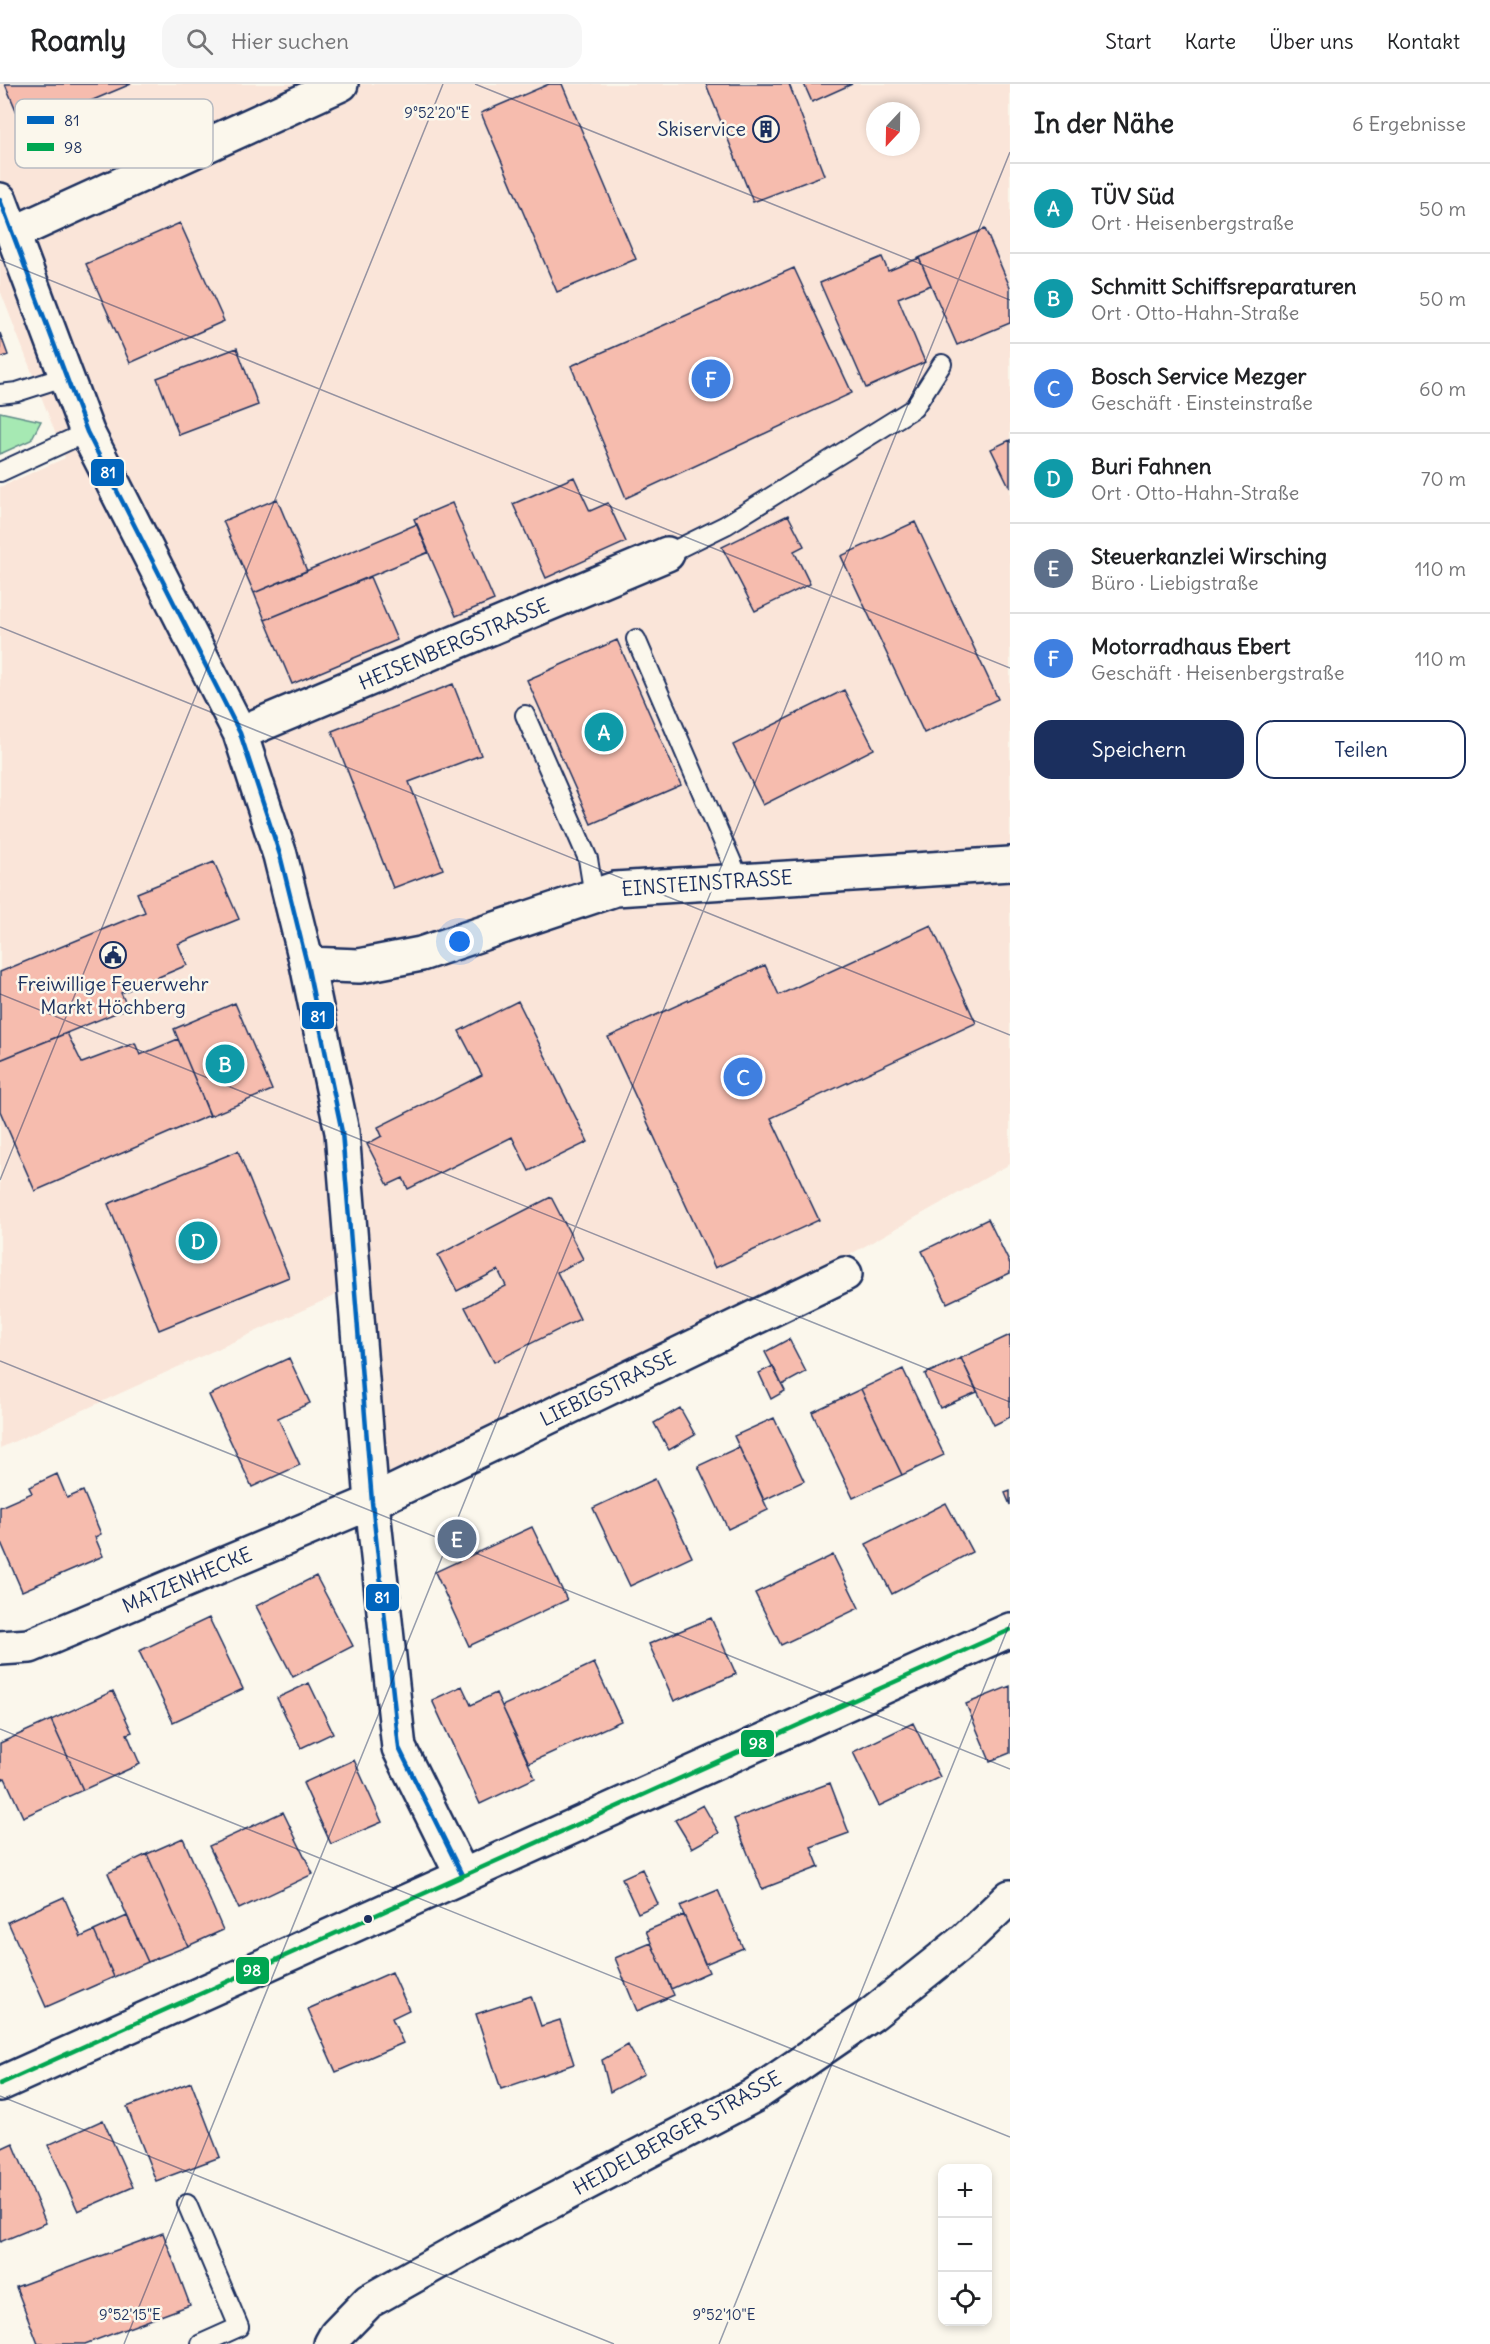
<!DOCTYPE html>
<html lang="de">
<head>
<meta charset="utf-8">
<style>
	:root { --surface:#fff; --page:#f6f6f6; --text:#202124; --muted:#757577; --line:#e0e0e0; --accent:#1b2f5e }
	body { margin:0; font-family:Delius,sans-serif; background:var(--page); color:var(--text) }
	.controls { position:absolute; right:18px; bottom:18px; display:grid; overflow:hidden; border-radius:12px; box-shadow:0 3px 9px #0003 }
	.controls button { width:54px; height:54px; display:grid; place-items:center; padding:0; border:0; border-bottom:2px solid var(--line); background:var(--surface); color:var(--text); font:30px sans-serif }
	.compass { position:absolute; left:866px; top:18px; width:54px; height:54px; border-radius:50%; background:var(--surface); box-shadow:0 3px 9px #0003; rotate:202deg }
	.you { position:absolute; left:460px; top:858px; width:21px; height:21px; margin:-15px; border:4px solid #fff; border-radius:50%; background:#1a73e8; box-shadow:0 0 0 9px #1a73e833 }
	.badge { display:grid; place-items:center; width:39px; height:39px; border-radius:50%; background:var(--accent); color:#fff; font-size:20px; font-weight:700 }
	.pin { position:absolute; translate:-50% -50%; border:3px solid #fff; box-shadow:0 2px 6px #0006 }
	.list { margin:0; padding:0; list-style:none }
	h2 { display:flex; justify-content:space-between; align-items:center; height:78px; margin:0; padding:0 24px; font-size:26px }
	h2 small { font-size:20px; font-weight:400; color:var(--muted) }
	.list li { display:grid; grid-template-columns:39px 1fr auto; gap:18px; align-items:center; box-sizing:border-box; height:90px; padding:0 24px; border-top:2px solid var(--line) }
	.list b { display:block; font-size:22px; white-space:nowrap }
	.list p { margin:0; font-size:20px; white-space:nowrap; color:var(--muted) }
	.list em { font-size:20px; font-style:normal; color:var(--muted) }
	.actions { display:flex; gap:12px; padding:18px 24px }
	.actions a { flex:1; padding:14px 0; border:2px solid var(--accent); border-radius:18px; text-align:center; font-size:21px; color:var(--accent) }
	.actions .main { background:var(--accent); color:#fff }
	.icon { flex:none; width:33px; height:33px; fill:none; stroke:currentColor; stroke-width:2; stroke-linecap:round; stroke-linejoin:round }
	.map { position:relative; flex:none; width:1010px; height:2260px; overflow:hidden }
	header { display:flex; align-items:center; gap:36px; box-sizing:border-box; height:84px; padding:0 30px; background:var(--surface); border-bottom:2px solid var(--line) }
	header strong { font-size:28px }
	nav { display:flex; gap:33px; margin-inline-start:auto; font-size:21px }
	.search { width:420px; height:54px; background:var(--page); display:flex; align-items:center; gap:15px; box-sizing:border-box; padding:0 21px; border-radius:18px; color:var(--muted); font-size:22px }
	main { display:flex }
	aside { flex:1; background:var(--surface) }
	.map>svg:first-child { display:block }
	.built { fill:#fae5d9; fill-rule:evenodd }
	.green { fill:#a6e9b3; stroke:#608c88; stroke-width:1.5 }
	.building { fill:#f6bcae; stroke:#1b2f5e; stroke-width:1.5 }
	.lines { fill:none; stroke-linecap:round; stroke-linejoin:round }
	.service-casing { stroke:#1b2f5e; stroke-width:22 }
	.minor-casing { stroke:#1b2f5e; stroke-width:38 }
	.service { stroke:#fbf7ec; stroke-width:18 }
	.minor { stroke:#fbf7ec; stroke-width:33 }
	.bus-1-casing { stroke:#fbf7ec; stroke-width:9 }
	.bus-2-casing { stroke:#fbf7ec; stroke-width:9 }
	.bus-1 { stroke:#0065bd; stroke-width:4.5 }
	.bus-2 { stroke:#00a651; stroke-width:4.5 }
	.ticks { fill:none; stroke:#1b2f5e; stroke-width:1.5; stroke-opacity:0.45 }
	.bus-dot { fill:#1b2f5e; stroke:#fbf7ec; stroke-width:2 }
	.labels { text-anchor:middle; stroke-width:5; stroke-linejoin:round; paint-order:stroke }
	.poi-label { font-size:20px; fill:#1b2f5e; stroke:#fbf7ec; text-anchor:end }
	.street-label { font-size:20px; fill:#1b2f5e; stroke:#fbf7ec }
	.key { fill:#fbf7ec; stroke:#b8bbc1; stroke-width:1.5 }
	.key-label { font-size:16px; fill:#1b2f5e }
	.ticks-label { font-size:15px; text-anchor:middle; fill:#1b2f5e; stroke:#fbf7ec; stroke-width:5; stroke-linejoin:round; paint-order:stroke }
	.line-badge { stroke:#fbf7ec; stroke-width:2 }
	.badge-label { font-size:16px; text-anchor:middle; font-weight:bold; fill:#fff }
</style>
</head>
<body>
<header>
<strong>Roamly</strong>
<div class="search"><svg class="icon" aria-label="search" viewBox="0 0 24 24"><circle cx="10" cy="10" r="6"/><path d="M15 15l6 6"/></svg>Hier suchen</div>
<nav><a>Start</a><a>Karte</a><a>Über uns</a><a>Kontakt</a></nav>
</header>
<main>
<div class="map">
<svg width="1010" height="2260" viewBox="0 0 1010 2260">
	<rect width="100%" height="100%" fill="#fbf7ec"/>
	<filter id="ink" filterUnits="userSpaceOnUse"><feTurbulence type="fractalNoise" baseFrequency=".0167" numOctaves="2"/><feDisplacementMap in="SourceGraphic" scale="12" xChannelSelector="R" yChannelSelector="G"/><feConvolveMatrix kernelMatrix="1 2 1 2 8 2 1 2 1" color-interpolation-filters="sRGB"/></filter>
	<g filter="url(#ink)">
		<path class="built" d="M0,0H1010V1080L713,1248L387,1402L349,1205L0,1364V403L65,374L0,206ZM875,27H911V63H875Z"/>
		<path class="green" d="M0,328L41,337L31,356L0,370Z"/>
		<path class="building" d="M5,0H131L24,45Z
			M549,0H562L636,175L557,208L481,29Z
			M706,0H789L824,91L753,118Z
			M804,0H852L812,18Z
			M180,139L224,237L130,279L86,180Z
			M985,145L1010,203V239L957,261L919,174Z
			M882,173L888,187L919,174L931,201L898,214L925,278L866,304L820,199Z
			M794,184L852,309L626,414L571,282Z
			M0,249L8,271L0,274Z
			M237,264L258,321L179,351L157,294Z
			M1010,356V404L991,365Z
			M574,393L590,427L608,419L626,458L546,494L513,420Z
			M277,415L307,487L254,509L223,437Z
			M452,419L494,516L456,532L414,435Z
			M788,431L804,462L794,467L810,500L755,527L722,463Z
			M915,438L998,615L924,649L841,472Z
			M417,440L429,468L265,536L254,509Z
			M370,493L397,556L292,600L265,536Z
			M617,556L681,701L591,740L527,596Z
			M453,600L481,671L409,698L443,785L393,804L332,647Z
			M844,606L874,665L763,721L733,661Z
			M214,778L239,835L178,860L187,881L121,909L128,924L0,976V888L145,828L137,809Z
			M931,841L976,939L771,1034L819,1136L715,1184L608,953L765,881L779,911Z
			M518,917L588,1058L529,1087L512,1053L408,1105L403,1094L388,1101L367,1060L382,1052L378,1043L482,991L459,947Z
			M235,919L272,1006L210,1032L174,945Z
			M67,949L82,979L135,959L140,971L178,955L210,1031L35,1107L0,1027V976Z
			M238,1067L289,1193L159,1246L108,1120Z
			M551,1113L583,1175L557,1188L580,1235L494,1278L465,1223L506,1202L498,1186L457,1207L438,1171Z
			M988,1135L1010,1180V1189L947,1219L922,1167Z
			M1010,1251V1333L994,1341L961,1274Z
			M789,1255L806,1288L782,1301L765,1268Z
			M289,1274L310,1319L278,1334L300,1381L252,1403L209,1311Z
			M961,1274L977,1308L940,1324L925,1290Z
			M773,1282L785,1307L771,1315L759,1289Z
			M903,1285L944,1371L902,1391L861,1305Z
			M861,1305L902,1391L853,1414L812,1328Z
			M680,1324L695,1351L669,1366L654,1339Z
			M774,1334L804,1397L764,1416L734,1352Z
			M739,1363L768,1426L728,1445L698,1382Z
			M57,1390L67,1414L83,1407L101,1450L95,1453L103,1472L22,1507L0,1456V1423L32,1409L29,1403Z
			M655,1395L692,1473L630,1502L593,1424Z
			M1010,1407V1421L1005,1409Z
			M946,1419L972,1468L892,1510L866,1460Z
			M532,1443L567,1516L469,1562L435,1488Z
			M833,1471L859,1524L781,1561L755,1509Z
			M316,1492L353,1562L293,1593L256,1522Z
			M209,1534L243,1605L173,1638L139,1567Z
			M711,1534L736,1590L674,1617L649,1560Z
			M594,1579L621,1637L529,1679L502,1622Z
			M309,1599L333,1649L301,1664L277,1614Z
			M462,1602L471,1621L496,1609L535,1694L480,1720L432,1616Z
			M1010,1602V1669L990,1677L966,1620Z
			M113,1607L132,1648L127,1650L140,1680L83,1706L51,1636Z
			M51,1636L83,1706L23,1733L5,1694L1,1696L0,1694V1659Z
			M913,1639L940,1693L879,1722L853,1668Z
			M354,1676L382,1738L331,1760L303,1699Z
			M830,1699L849,1749L811,1763L819,1783L762,1805L734,1735Z
			M703,1721L719,1749L692,1764L675,1736Z
			M283,1728L313,1790L239,1825L209,1762Z
			M183,1754L223,1846L188,1862L147,1770Z
			M147,1770L188,1862L148,1878L108,1789Z
			M642,1785L658,1820L638,1829L622,1794Z
			M718,1806L743,1864L705,1880L680,1822Z
			M64,1813L81,1853L94,1847L114,1893L46,1923L8,1838Z
			M684,1831L709,1888L671,1905L646,1847Z
			M127,1832L148,1878L114,1893L94,1847Z
			M651,1859L674,1911L637,1927L615,1874Z
			M392,1888L409,1926L392,1934L403,1959L336,1988L308,1925Z
			M531,1912L541,1942L560,1936L574,1980L501,2005L476,1930Z
			M628,1961L644,1990L610,2008L602,1976Z
			M191,1998L220,2073L156,2097L127,2023Z
			M103,2036L133,2103L78,2127L48,2061Z
			M13,2059L46,2139L0,2158V2065Z
			M163,2149L190,2221L85,2260H38L16,2203Z"/>
		<g class="lines">
			<defs>
				<path id="service" d="M0,310L17,308L67,292
					M0,388L87,348
					M667,470L726,441L914,324L942,280
					M636,555L740,797
					M525,631L588,775L594,812
					M187,2120L239,2243L201,2260"/>
				<path id="minor" d="M0,116L87,348L240,649L280,771L307,880L342,1048L372,1418L399,1664L462,1791
					M14,149L341,0
					M240,649L667,470
					M307,880L359,882L421,870L615,805L1010,780
					M0,1564L30,1562L372,1418L845,1190
					M0,2000L1010,1546
					M331,2260L336,2251L369,2217L474,2158L753,2012L871,1931L966,1855L1010,1813"/>
			</defs>
			<use href="#service" class="service-casing"/>
			<use href="#minor" class="minor-casing"/>
			<use href="#service" class="service"/>
			<use href="#minor" class="minor"/>
			<defs>
				<path id="bus-1" d="M0,116L87,348L240,649L280,771L307,880L342,1048L372,1418L399,1664L462,1791"/>
				<path id="bus-2" d="M0,2000L1010,1546"/>
			</defs>
			<use href="#bus-1" class="bus-1-casing"/>
			<use href="#bus-2" class="bus-2-casing"/>
			<use href="#bus-1" class="bus-1"/>
			<use href="#bus-2" class="bus-2"/>
		</g>
	</g>
	<path class="ticks" d="M475,0L1010,216M0,176L1010,584M0,543L1010,951M0,910L1010,1318M0,1096L443,0M0,1277L1010,1685M0,1645L1010,2053M0,2012L614,2260M124,2260L1010,68M719,2260L1010,1539"/>
	<defs>
		<symbol id="building-ring" viewBox="-11 -11 22 22"><circle r="9.5" fill="#fbf7ec" stroke="#1b2f5e" stroke-width="1.5"/><path d="M-4-6H4V6H1V3H-1V6H-4ZM-2.5-4.3h1.7v1.8h-1.7ZM.8-4.3h1.7v1.8H.8ZM-2.5-1h1.7V.8h-1.7ZM.8-1h1.7V.8H.8Z" fill="#1b2f5e"/></symbol>
		<symbol id="civic-ring" viewBox="-11 -11 22 22"><circle r="9.5" fill="#fbf7ec" stroke="#1b2f5e" stroke-width="1.5"/><path d="M-.6-6.5H3V-4.5H.6V-3L4-1V1h2V6H-6V1h2V-1L-.6-3ZM-1.2 2.5V6h2.4V2.5Z" fill="#1b2f5e"/></symbol>
	</defs>
	<g fill-rule="evenodd">
		<use href="#building-ring" x="751" y="30" width="30" height="30"/>
		<use href="#civic-ring" x="98" y="856" width="30" height="30"/>
	</g>
	<circle class="bus-dot" cx="368" cy="1835" r="5"/>
	<g class="labels">
		<g class="poi-label">
			<text x="746" y="52">Skiservice</text>
			<text x="113" y="907" text-anchor="middle">Freiwillige Feuerwehr<tspan x="113" dy="23">Markt Höchberg</tspan></text>
		</g>
		<g class="street-label">
			<text transform="translate(454 560) rotate(-23)" y="7">HEISENBERGSTRASSE</text>
			<text transform="translate(707 799) rotate(-4)" y="7">EINSTEINSTRASSE</text>
			<text transform="translate(608 1304) rotate(-26)" y="7">LIEBIGSTRASSE</text>
			<text transform="translate(187 1496) rotate(-23)" y="7">MATZENHECKE</text>
			<text transform="translate(677 2049) rotate(-29)" y="7">HEIDELBERGER STRASSE</text>
		</g>
	</g>
	<rect x="15" y="15" width="198" height="69" rx="9" class="key"/>
	<rect x="27" y="32" width="27" height="8" fill="#0065bd"/>
	<rect x="27" y="59" width="27" height="8" fill="#00a651"/>
	<g class="key-label">
		<text x="64" y="42">81</text>
		<text x="64" y="69">98</text>
	</g>
	<g class="ticks-label">
		<text x="437" y="34">9°52'20"E</text>
		<text x="130" y="2236">9°52'15"E</text>
		<text x="724" y="2236">9°52'10"E</text>
	</g>
	<g class="line-badge">
		<rect x="90" y="374" width="35" height="29" rx="6" fill="#0065bd"/>
		<rect x="301" y="917" width="34" height="29" rx="6" fill="#0065bd"/>
		<rect x="365" y="1499" width="35" height="29" rx="6" fill="#0065bd"/>
		<rect x="740" y="1645" width="35" height="29" rx="6" fill="#00a651"/>
		<rect x="235" y="1872" width="35" height="29" rx="6" fill="#00a651"/>
	</g>
	<g class="badge-label">
		<text x="108" y="394">81</text>
		<text x="318" y="938">81</text>
		<text x="382" y="1519">81</text>
		<text x="758" y="1665">98</text>
		<text x="252" y="1892">98</text>
	</g>
</svg>
<div class="controls">
<button>+</button>
<button>−</button>
<button><svg class="icon" aria-label="locate" viewBox="0 0 24 24"><circle cx="12" cy="12" r="6"/><path d="M12 2v4M12 18v4M2 12h4M18 12h4"/></svg></button>
</div>
<svg class="compass" viewBox="-18 -18 36 36"><path d="M0-13l5 13h-10z" fill="#e53935"/><path d="M0 13l5-13h-10z" fill="#757577"/></svg>
<div class="you"></div>
<div class="pin badge" style="left:604px;top:648px;background:#0f9aa8">A</div>
<div class="pin badge" style="left:225px;top:980px;background:#0f9aa8">B</div>
<div class="pin badge" style="left:743px;top:993px;background:#3f7fe0">C</div>
<div class="pin badge" style="left:198px;top:1157px;background:#0f9aa8">D</div>
<div class="pin badge" style="left:457px;top:1455px;background:#5c6f8a">E</div>
<div class="pin badge" style="left:711px;top:295px;background:#3f7fe0">F</div>
</div>
<aside>
<h2>In der Nähe<small>6 Ergebnisse</small></h2>
<ul class="list">
<li><span class="badge" style="background:#0f9aa8">A</span><div><b>TÜV Süd</b><p>Ort · Heisenbergstraße</p></div><em>50 m</em></li>
<li><span class="badge" style="background:#0f9aa8">B</span><div><b>Schmitt Schiffsreparaturen</b><p>Ort · Otto-Hahn-Straße</p></div><em>50 m</em></li>
<li><span class="badge" style="background:#3f7fe0">C</span><div><b>Bosch Service Mezger</b><p>Geschäft · Einsteinstraße</p></div><em>60 m</em></li>
<li><span class="badge" style="background:#0f9aa8">D</span><div><b>Buri Fahnen</b><p>Ort · Otto-Hahn-Straße</p></div><em>70 m</em></li>
<li><span class="badge" style="background:#5c6f8a">E</span><div><b>Steuerkanzlei Wirsching</b><p>Büro · Liebigstraße</p></div><em>110 m</em></li>
<li><span class="badge" style="background:#3f7fe0">F</span><div><b>Motorradhaus Ebert</b><p>Geschäft · Heisenbergstraße</p></div><em>110 m</em></li>
</ul>
<div class="actions"><a class="main">Speichern</a><a>Teilen</a></div>
</aside>
</main>
</body>
</html>
